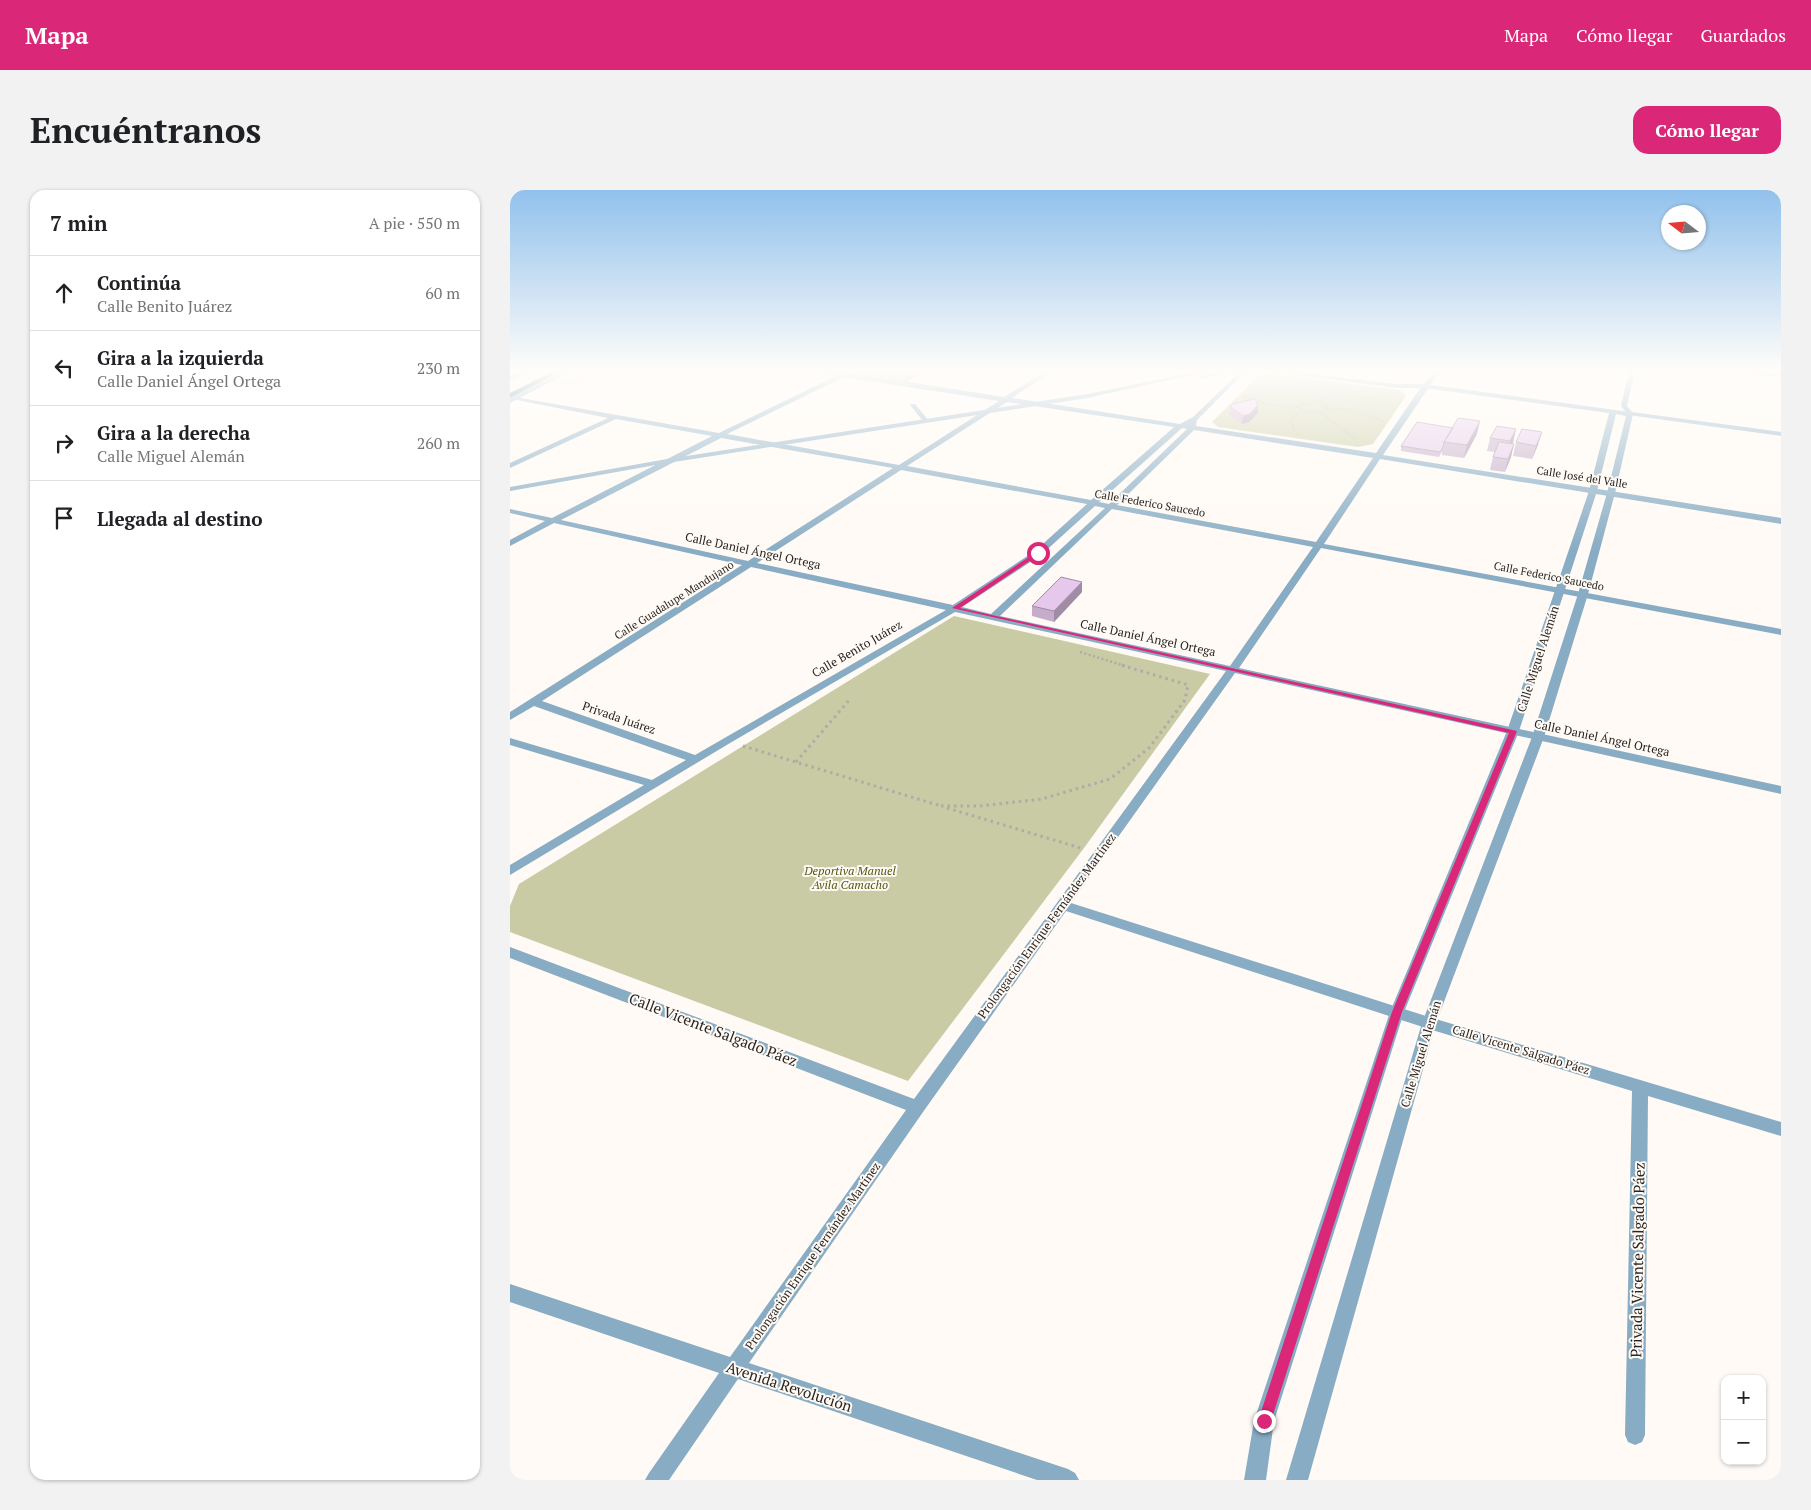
<!DOCTYPE html>
<html lang="es">
<head>
<meta charset="utf-8">
<style>
	:root { --surface:#fff; --page:#f2f2f2; --text:#202124; --muted:#757577; --line:#e0e0e0; --accent:#db2777 }
	body { margin:0; font-family:"PT Serif",serif; background:var(--page); color:var(--text) }
	.controls { position:absolute; right:15px; bottom:15px; display:grid; overflow:hidden; border-radius:10px; box-shadow:0 1px 4px #0004 }
	.controls button { width:45px; height:45px; display:grid; place-items:center; padding:0; border:0; border-bottom:1px solid var(--line); background:var(--surface); color:var(--text); font:25px sans-serif }
	.compass { position:absolute; left:1151px; top:15px; width:45px; height:45px; border-radius:50%; background:var(--surface); box-shadow:0 1px 4px #0004; rotate:286deg }
	.stop { position:absolute; width:15px; height:15px; margin:-11px; border:4px solid #db2777; border-radius:50%; background:#fff }
	.stop.end { background:#db2777; border-color:#fff; box-shadow:0 1px 5px #0008 }
	.list { margin:0; padding:0; list-style:none }
	h2 { display:flex; justify-content:space-between; align-items:center; height:65px; margin:0; padding:0 20px; font-size:21px }
	h2 small { font-size:16px; font-weight:400; color:var(--muted) }
	.list li { display:grid; grid-template-columns:32px 1fr auto; gap:15px; align-items:center; box-sizing:border-box; height:75px; padding:0 20px; border-top:1px solid var(--line) }
	.list b { display:block; font-size:19px; white-space:nowrap }
	.list p { margin:0; font-size:16px; white-space:nowrap; color:var(--muted) }
	.list em { font-size:16px; font-style:normal; color:var(--muted) }
	.icon { flex:none; width:28px; height:28px; fill:none; stroke:currentColor; stroke-width:2; stroke-linecap:round; stroke-linejoin:round }
	.map { position:relative; flex:none; width:1271px; height:1290px; overflow:hidden; border-radius:15px }
	header { display:flex; align-items:center; gap:30px; box-sizing:border-box; height:70px; padding:0 25px; background:var(--accent); color:#fff }
	header strong { font-size:24px }
	nav { display:flex; gap:28px; margin-inline-start:auto; font-size:18px }
	.intro { display:flex; align-items:center; justify-content:space-between; box-sizing:border-box; height:120px; padding:0 30px }
	h1 { margin:0; font-size:35px }
	.button { padding:12px 22px; border-radius:15px; background:var(--accent); color:#fff; font-size:18px; font-weight:700 }
	main { display:flex; gap:30px; padding:0 30px }
	aside { flex:1; background:var(--surface); border-radius:15px; box-shadow:0 1px 4px #0004 }
	.map>svg:first-child { display:block }
	.green { fill:#c8cba3 }
	.lines { fill:none; stroke-linecap:round; stroke-linejoin:round }
	.path-far2 { stroke:#b0aba6; stroke-width:2; stroke-dasharray:1 2; stroke-linecap:butt }
	.path-far1 { stroke:#b0aba6; stroke-width:2.5; stroke-dasharray:2 2.5; stroke-linecap:butt }
	.path { stroke:#b0aba6; stroke-width:3; stroke-dasharray:2.5 4; stroke-linecap:butt }
	.minor { fill:#88acc4; fill-rule:evenodd }
	.tertiary { fill:#88acc4; fill-rule:evenodd }
	.trunk { fill:#1e5b7f; fill-rule:evenodd }
	.path-bridge { stroke:#b0aba6; stroke-width:2; stroke-dasharray:1 2; stroke-linecap:butt }
	.wall { fill:#c5acca }
	.shaded-wall { fill:#a08ca4 }
	.building { fill:#e5c8eb; stroke:#a08ca4 }
	.route { fill:#db2777 }
	.labels { text-anchor:middle; stroke-width:4; stroke-linejoin:round; paint-order:stroke }
	.far-street-label { font-size:11px; fill:#2a2521; stroke:#fffaf5 }
	.street-label { font-size:12px; fill:#2a2521; stroke:#fffaf5 }
	.park-label { font-size:12px; font-style:italic; fill:#555713; stroke:#fffaf5 }
	.near-street-label { font-size:15px; fill:#2a2521; stroke:#fffaf5 }
</style>
</head>
<body>
<header>
<strong>Mapa</strong>
<nav><a>Mapa</a><a>Cómo llegar</a><a>Guardados</a></nav>
</header>
<div class="intro"><h1>Encuéntranos</h1><a class="button">Cómo llegar</a></div>
<main>
<aside>
<h2>7 min<small>A pie · 550 m</small></h2>
<ul class="list">
<li><svg class="icon" aria-label="ahead" viewBox="0 0 24 24"><path d="M12 20V5M6 11l6-6 6 6"/></svg><div><b>Continúa</b><p>Calle Benito Juárez</p></div><em>60 m</em></li>
<li><svg class="icon" aria-label="left" viewBox="0 0 24 24"><path d="M17 20v-9H6M10 6l-5 5 5 5"/></svg><div><b>Gira a la izquierda</b><p>Calle Daniel Ángel Ortega</p></div><em>230 m</em></li>
<li><svg class="icon" aria-label="right" viewBox="0 0 24 24"><path d="M7 20v-9h11M14 6l5 5-5 5"/></svg><div><b>Gira a la derecha</b><p>Calle Miguel Alemán</p></div><em>260 m</em></li>
<li><svg class="icon" aria-label="arrive" viewBox="0 0 24 24"><path d="M6 21V4h12l-3 4 3 4H6"/></svg><div><b>Llegada al destino</b></div></li>
</ul>
</aside>
<div class="map">
<svg width="1271" height="1290" viewBox="0 0 1271 1290">
	<rect width="100%" height="100%" fill="#fffaf5"/>
	<path class="green" d="M759,184L890,200L896,206L863,254L848,257L708,237L702,232L749,185Z
		M444,426L700,484L574,658L398,891L0,742V716L9,694Z"/>
	<g class="lines">
		<path class="path-far2" d="M68,188L72,190L64,193L58,192Z
			M733,207L762,215L787,217
			M808,213L817,219C807,224 796,225 787,217C800,210 818,217 821,199
			M814,215L868,207
			M817,218L844,220L873,231
			M810,223L846,249
			M784,241L781,231L790,220"/>
		<path class="path-far1" d="M570,462L615,476"/>
		<path class="path" d="M233,556L431,616
			M286,572L341,508
			M431,616H470L532,609L600,589L639,558L675,510L678,495L611,475
			M437,618L574,659"/>
		<path class="minor" d="M304,181L335,182L494,207L536,181H543L502,208L670,234L683,227L731,181L734,183L687,230L686,236L866,263L909,200L924,181H930L873,265L1271,328V334L870,269L814,354L1271,439V445L811,358L729,478L1271,596V604L725,483L561,713L919,827L1271,932V946L1138,906L1135,1245L1132,1252L1125,1255L1118,1252L1115,1245L1122,901L919,839L556,721L413,922L239,1173L558,1279L565,1283L569,1290H527L228,1189L159,1290H135L139,1283L209,1183L0,1112V1094L220,1167L396,920L0,768V757L404,909L716,481L445,422L220,553L0,685V675L134,595L0,555V548L142,590L176,570L24,516L0,530V522L232,375L44,333L0,356V350L35,331L0,323V319L42,328L202,246L106,229L0,278V273L98,228L2,209L5,207L209,243L326,186ZM334,187L489,211L389,275L217,244ZM497,212L664,237L581,310L397,276ZM672,238L677,239L599,314L589,312ZM684,240L863,268L806,352L607,315ZM211,248L383,278L238,371L51,330ZM391,280L577,314L525,361L443,415L247,373ZM585,316L595,318L481,424L452,417L531,365ZM602,319L803,357L720,476L490,426ZM241,377L436,420L185,565L32,511Z
			M1119,181H1125L1117,216L1122,222L1271,242V246L1118,225L1111,216Z
			M1231,181L1271,183V187L1234,183Z
			M401,214H405L418,230L417,231H413L400,215Z"/>
		<path class="tertiary" d="M13,181H20L0,191V187Z
			M54,181H61L0,213V208Z
			M690,181H700L577,208L157,273L0,301V297L157,269L577,204Z
			M712,181H750L731,185L719,183L690,189L687,187Z
			M759,181H775L887,194H914L1120,222L1123,224L1105,303L1078,404L1034,547L926,833L798,1290H776L912,833L1022,547L1068,404L1097,303L1116,226L1106,224L1087,301L1009,541L894,822L764,1231L756,1290H734L744,1231L880,822L997,541L1079,301L1099,223L914,198H887Z"/>
		<path class="trunk" d="M44,181H52L0,208V203Z"/>
		<path class="path-bridge" d="M0,187L60,193"/>
	</g>
	<path class="wall" d="M346,181H416L396,192L347,183Z
		M720,217L748,223L739,232L732,234L719,225Z
		M1006,239L1003,254L1001,267L995,282L980,280L983,267L985,262L977,261L980,248Z
		M967,244L954,268L932,265V261L929,267L891,261V256Z
		M1006,252L1028,255L1022,269L1003,266Z
		M572,402L544,432L522,426V416Z"/>
	<path class="shaded-wall" d="M394,181H416L396,192Z
		M748,215V223L739,232L732,234L733,226Z
		M970,231L967,244L954,268L957,255Z
		M1006,239L1003,252L997,264L1000,251Z
		M1032,242L1028,255L1022,269L1026,256Z
		M1004,254L1001,267L995,282L998,269Z
		M572,392V402L544,432V421Z"/>
	<path class="building" d="M745,209L748,215L740,224L733,226L720,217L722,214Z
		M948,228L970,231L957,255L934,252Z
		M907,232L943,238L934,252L933,257L930,262L891,256Z
		M987,236L1006,239L1000,251L980,248Z
		M1012,239L1032,242L1026,256L1006,252Z
		M989,252L1004,254L998,269L983,267Z
		M551,387L572,392L544,421L522,416Z"/>
	<linearGradient id="sky" x2="0" y2="1"><stop stop-color="#91c1ec"/><stop offset="0.5" stop-color="#fffdfa"/><stop offset="1" stop-color="#fffdfa" stop-opacity="0"/></linearGradient>
	<rect width="1271" height="361" fill="url(#sky)"/>
	<path class="route" d="M528,361L530,364L450,418L1007,541L892,822L761,1231L759,1236L754,1238L750,1236L748,1231L882,822L999,543L442,418Z"/>
	<g class="labels">
		<g class="far-street-label">
			<text transform="translate(1072 287) rotate(9)" y="4">Calle José del Valle</text>
			<text transform="translate(640 313) rotate(10)" y="4">Calle Federico Saucedo</text>
			<text transform="translate(1039 386) rotate(11)" y="4">Calle Federico Saucedo</text>
			<text transform="translate(164 410) rotate(-32)" y="4">Calle Guadalupe Mandujano</text>
		</g>
		<g class="street-label">
			<text transform="translate(243 361) rotate(12)" y="4">Calle Daniel Ángel Ortega</text>
			<text transform="translate(638 448) rotate(12)" y="4">Calle Daniel Ángel Ortega</text>
			<text transform="translate(347 459) rotate(-30)" y="4">Calle Benito Juárez</text>
			<text transform="translate(1028 469) rotate(-72)" y="4">Calle Miguel Alemán</text>
			<text transform="translate(109 528) rotate(19)" y="4">Privada Juárez</text>
			<text transform="translate(1092 548) rotate(12)" y="4">Calle Daniel Ángel Ortega</text>
			<text transform="translate(537 736) rotate(-54)" y="4">Prolongación Enrique Fernández Martínez</text>
			<text transform="translate(1011 860) rotate(17)" y="4">Calle Vicente Salgado Páez</text>
			<text transform="translate(911 864) rotate(-73)" y="4">Calle Miguel Alemán</text>
			<text transform="translate(303 1066) rotate(-55)" y="4">Prolongación Enrique Fernández Martínez</text>
		</g>
		<g class="park-label">
			<text x="340" y="685">Deportiva Manuel<tspan x="340" dy="14">Avila Camacho</tspan></text>
		</g>
		<g class="near-street-label">
			<text transform="translate(203 840) rotate(21)" y="5">Calle Vicente Salgado Páez</text>
			<text transform="translate(1128 1070) rotate(-89)" y="5">Privada Vicente Salgado Páez</text>
			<text transform="translate(279 1197) rotate(18)" y="5">Avenida Revolución</text>
		</g>
	</g>
</svg>
<div class="controls">
<button>+</button>
<button>−</button>
</div>
<svg class="compass" viewBox="-18 -18 36 36"><path d="M0-13l5 13h-10z" fill="#e53935"/><path d="M0 13l5-13h-10z" fill="#757577"/></svg>
<div class="stop" style="left:528px;top:363px"></div>
<div class="stop end" style="left:754px;top:1231px"></div>
</div>
</main>
</body>
</html>
